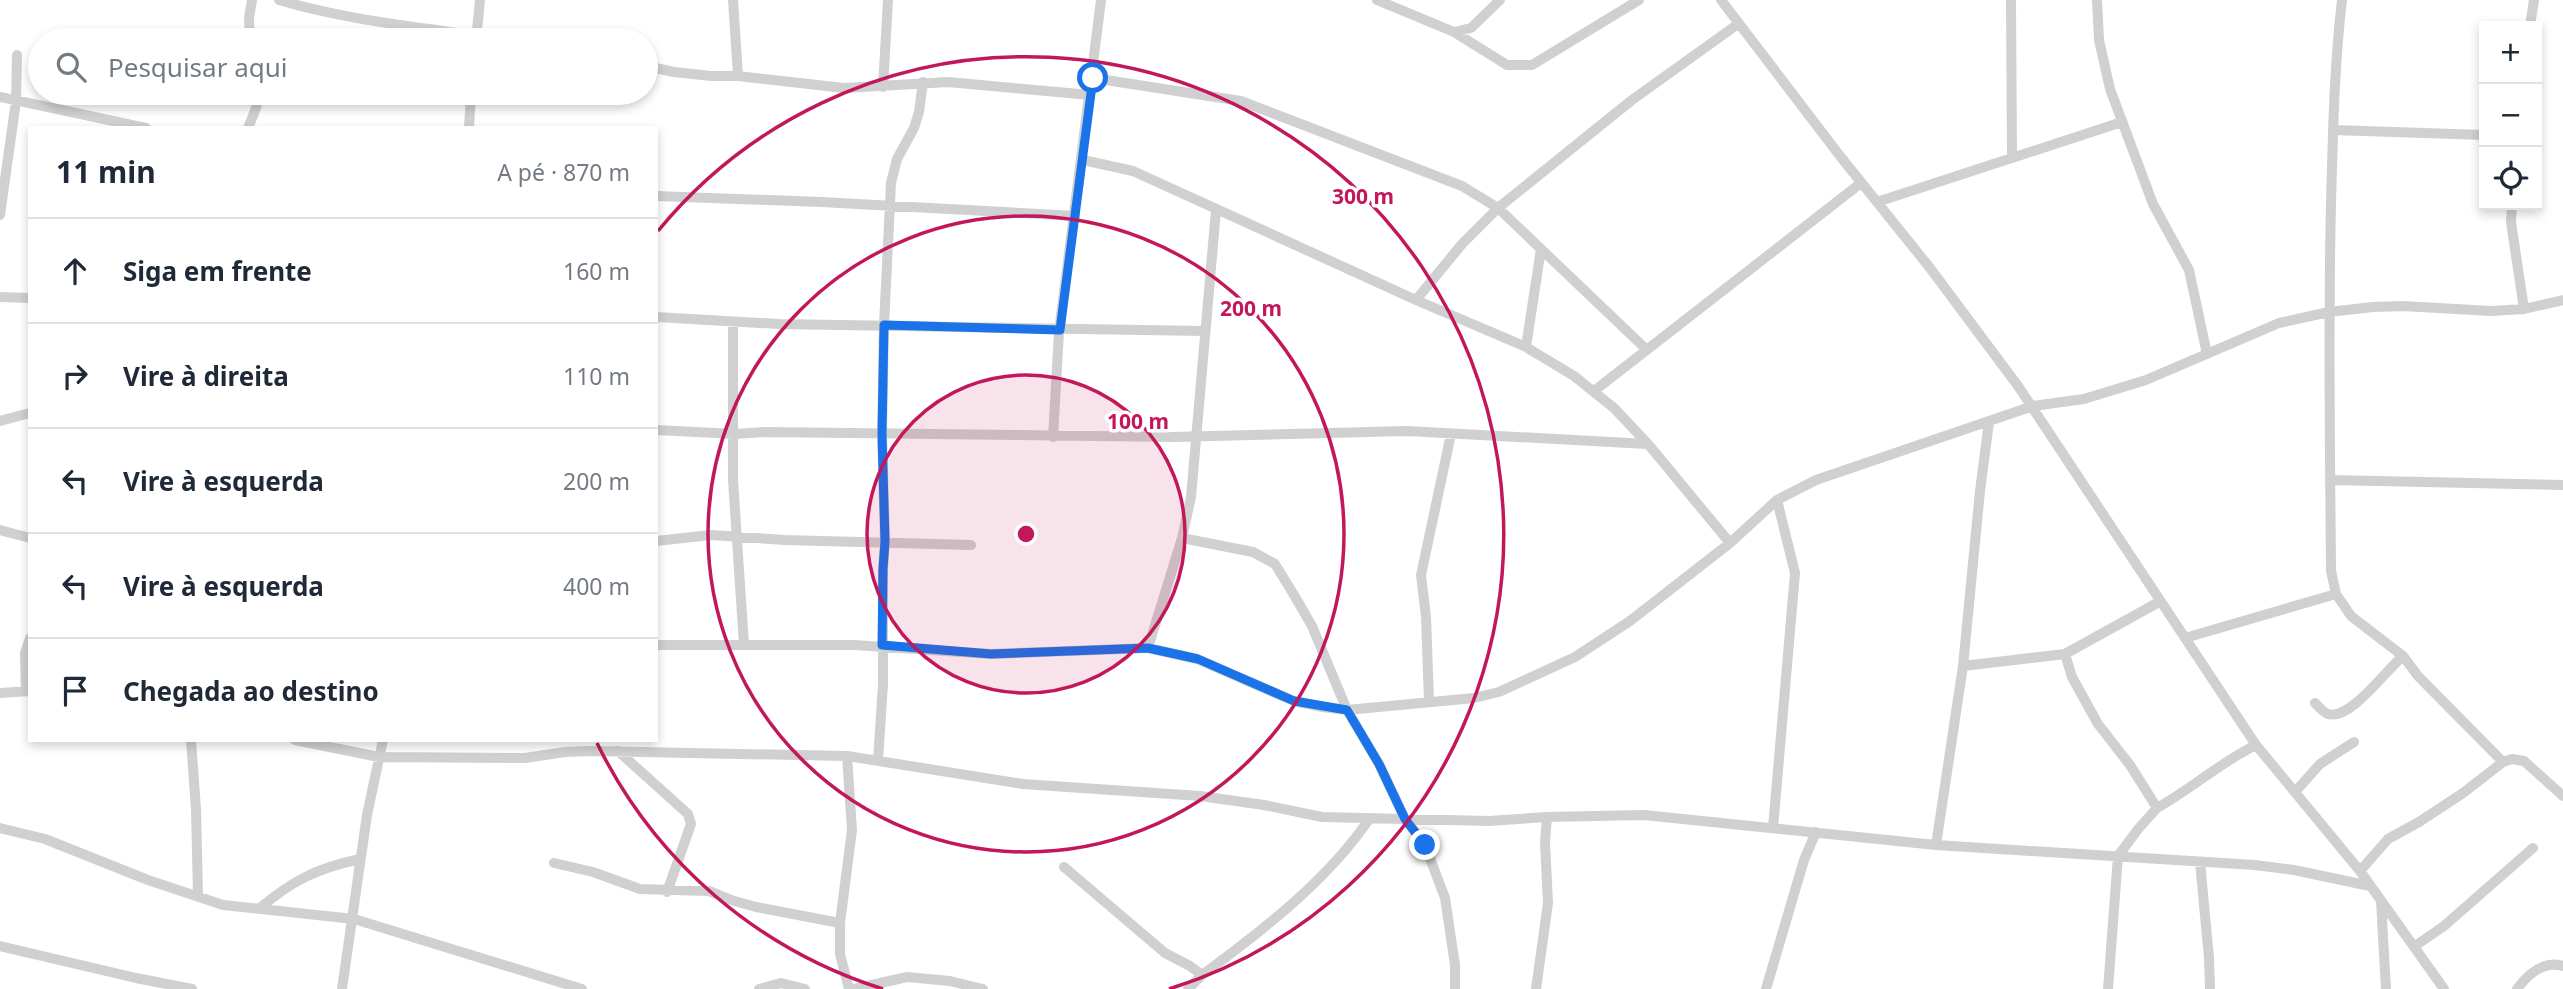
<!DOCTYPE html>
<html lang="pt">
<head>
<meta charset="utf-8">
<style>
	:root { --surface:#fff; --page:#f6f6f7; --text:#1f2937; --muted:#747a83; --line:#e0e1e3 }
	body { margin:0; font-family:"Noto Sans",sans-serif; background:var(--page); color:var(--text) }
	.controls { position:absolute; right:21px; top:21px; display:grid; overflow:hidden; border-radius:0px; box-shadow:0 4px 10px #0003 }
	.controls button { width:63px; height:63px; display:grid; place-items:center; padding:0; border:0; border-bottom:2px solid var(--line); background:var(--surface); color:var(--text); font:35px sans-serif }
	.stop { position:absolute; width:21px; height:21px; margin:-16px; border:5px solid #1a73e8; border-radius:50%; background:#fff }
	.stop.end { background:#1a73e8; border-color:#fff; box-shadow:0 2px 7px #0008 }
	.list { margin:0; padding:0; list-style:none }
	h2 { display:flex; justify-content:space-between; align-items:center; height:91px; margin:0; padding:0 28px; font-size:30px }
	h2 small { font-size:23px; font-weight:400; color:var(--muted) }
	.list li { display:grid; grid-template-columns:46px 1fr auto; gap:21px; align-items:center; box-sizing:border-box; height:105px; padding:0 28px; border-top:2px solid var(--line) }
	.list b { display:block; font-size:26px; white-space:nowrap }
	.list em { font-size:23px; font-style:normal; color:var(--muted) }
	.icon { flex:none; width:38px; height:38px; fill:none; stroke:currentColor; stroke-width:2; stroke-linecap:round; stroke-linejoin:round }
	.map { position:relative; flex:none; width:2563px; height:989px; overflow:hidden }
	.search { position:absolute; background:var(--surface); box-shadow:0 4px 10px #0003; left:28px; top:28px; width:630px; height:77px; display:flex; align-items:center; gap:18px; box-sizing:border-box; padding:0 24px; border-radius:38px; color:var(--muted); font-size:26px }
	.panel { position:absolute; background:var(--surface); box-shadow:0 4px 10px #0003; left:28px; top:126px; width:630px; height:616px; border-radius:0px }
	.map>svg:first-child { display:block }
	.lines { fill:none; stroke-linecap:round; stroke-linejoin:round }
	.minor { stroke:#d0d0d0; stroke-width:10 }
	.route { stroke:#1a73e8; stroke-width:9 }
	.ring { fill:none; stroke:#c2185b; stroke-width:3.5 }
	.centre { fill:#c2185b; stroke:#fff; stroke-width:3.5 }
	.ring-label { font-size:21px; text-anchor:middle; font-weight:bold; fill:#c2185b; stroke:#fff; stroke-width:7; stroke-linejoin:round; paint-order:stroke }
</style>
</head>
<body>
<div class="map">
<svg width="2563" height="989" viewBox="0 0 2563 989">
	<rect width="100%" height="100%" fill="#fff"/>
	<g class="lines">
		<path class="minor" d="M279,0C352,22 428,27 503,40
			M733,0L738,76
			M1377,0L1454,32L1471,28L1500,0
			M1721,0L1840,156L1930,268L2018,386L2256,745L2360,871L2444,989
			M2011,0L2012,156
			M2097,0L2099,40L2110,89L2153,204L2189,270L2207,354
			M2342,0C2334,67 2333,135 2331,203C2328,325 2330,448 2331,571L2336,594L2351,616L2403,656L2418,676L2503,762
			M2530,26L2534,0
			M1454,32L1507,65H1532L1639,0
			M250,40L249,18L252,0
			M476,40L480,0
			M646,66L674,72L711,76H738L844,88L948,82L1090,95
			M1093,78L1241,101L1462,186L1498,208L1647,350
			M883,87L888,0
			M0,97L146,128
			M248,128L256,108L260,93
			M469,128L471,93
			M2333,130L2484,135
			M1083,160L1133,171L1416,300L1526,347L1574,376L1614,408L1648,444L1730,543
			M656,196L821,202L1075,216
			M1877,202L2122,122
			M2512,205L2511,222L2524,309
			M0,215L16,101L17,55
			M0,297L30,298
			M1416,300L1462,244L1498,208L1632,100L1738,24
			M656,317L779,324L1205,331
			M733,322V480L744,645
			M1526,347L1541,249
			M1594,391L1861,183
			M0,421L30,413
			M656,430L735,434L765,432L1173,437L1407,431L1648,444
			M1053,437L1059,332L1101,0
			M2330,480L2563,485
			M0,530L30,538
			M1182,538L1253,552L1275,564L1294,595L1312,626L1347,710L1379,764L1405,819L1425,845L1445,898L1455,965V989
			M656,541L711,535L785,540L971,545
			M2185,638L2336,594
			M656,645H854L991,654L1148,648L1197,659L1294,701L1322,707L1347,710L1474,698L1499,692L1575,657L1630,621L1730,543L1777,500L1816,480L2033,406L2084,399L2146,380L2279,323L2329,312L2373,307L2403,306L2491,311L2524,309L2563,300
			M1148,648L1182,538L1191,497L1216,210
			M2065,654L2072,677L2098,724L2130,765L2157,808L2139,828L2118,856L2108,989
			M1963,666L2065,654L2159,602
			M26,691L25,653L30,638
			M0,693L30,691
			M1429,702L1426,617L1421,575L1451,434
			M2315,703C2319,707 2323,712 2328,714C2350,721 2387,669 2403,656
			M191,740L196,809L198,895
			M295,740L379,757L525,758L565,752L591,751L847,756L1023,784L1200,796L1264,805L1322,817L1489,821L1547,817L1644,815L1936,845L2255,865L2294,870L2370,886
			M618,751L688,814L691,824L667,892
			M847,756L852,830L840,923V954L849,989
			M878,760L883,684V569L885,541L882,434L884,325L891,183L897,159L914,128L919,112L923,82
			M2295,792L2320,764L2354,742
			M2157,808C2191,789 2221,762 2256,745
			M0,828L45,839L148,880L223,905L354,919L582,989
			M1773,828L1795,573L1777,500
			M1936,845L1963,666L1980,491L1989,422
			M2200,862L2209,958L2210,989
			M554,863L593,872L640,889L709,891L731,900L756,907L840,923
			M1064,867L1165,953L1190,966L1202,975L1188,989
			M2360,871L2388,839L2419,822L2463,793L2503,762L2512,759L2524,761L2563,796
			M2381,901L2386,989
			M260,908C293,880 318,868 360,859
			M0,946L136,978L192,989
			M2415,946L2444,926L2533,848
			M1202,975C1263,930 1327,881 1370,818
			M342,989L367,815L383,740
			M759,989L781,983L805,989
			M854,989L907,977L950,981L983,989
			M1536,989L1548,903L1545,842L1547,817
			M1766,989L1804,860L1816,832
			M2517,989C2528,974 2543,960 2563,966"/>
	</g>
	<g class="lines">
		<path class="route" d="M1093,78L1060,330L884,325L882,434L885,541L883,569L882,645L991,654L1148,648L1198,659L1294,701L1347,710L1379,764L1405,819L1425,845"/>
	</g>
	<circle cx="1026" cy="534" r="159" fill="#c2185b" fill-opacity=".12"/>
	<g class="ring">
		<circle cx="1026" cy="534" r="159"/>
		<circle cx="1026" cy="534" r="318"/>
		<path d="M883 989A477 477 0 0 1 597 743M658 231A477 477 0 1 1 1169 989"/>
	</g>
	<circle cx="1026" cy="534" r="10" class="centre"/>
	<g class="ring-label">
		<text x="1363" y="204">300 m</text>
		<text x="1251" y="316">200 m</text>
		<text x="1138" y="429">100 m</text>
	</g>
</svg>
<div class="controls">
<button>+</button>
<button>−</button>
<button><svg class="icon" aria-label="locate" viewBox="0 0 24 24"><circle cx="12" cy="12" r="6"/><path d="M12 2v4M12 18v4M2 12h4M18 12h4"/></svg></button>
</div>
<div class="stop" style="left:1093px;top:78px"></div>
<div class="stop end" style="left:1425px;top:845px"></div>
<div class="search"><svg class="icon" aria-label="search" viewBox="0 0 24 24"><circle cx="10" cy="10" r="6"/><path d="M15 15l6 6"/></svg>Pesquisar aqui</div>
<section class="panel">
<h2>11 min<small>A pé · 870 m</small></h2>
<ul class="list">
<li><svg class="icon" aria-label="ahead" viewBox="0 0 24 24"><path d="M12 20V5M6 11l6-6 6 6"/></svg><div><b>Siga em frente</b></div><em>160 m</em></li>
<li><svg class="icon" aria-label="right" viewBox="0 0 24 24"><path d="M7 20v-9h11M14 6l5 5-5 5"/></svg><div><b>Vire à direita</b></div><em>110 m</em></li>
<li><svg class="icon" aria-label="left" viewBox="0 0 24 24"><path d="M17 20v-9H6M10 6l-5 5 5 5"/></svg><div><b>Vire à esquerda</b></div><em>200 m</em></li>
<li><svg class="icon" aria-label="left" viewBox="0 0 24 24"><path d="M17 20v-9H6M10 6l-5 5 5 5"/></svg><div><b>Vire à esquerda</b></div><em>400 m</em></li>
<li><svg class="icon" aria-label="arrive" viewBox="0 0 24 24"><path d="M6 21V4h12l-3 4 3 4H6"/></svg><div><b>Chegada ao destino</b></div></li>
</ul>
</section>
</div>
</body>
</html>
